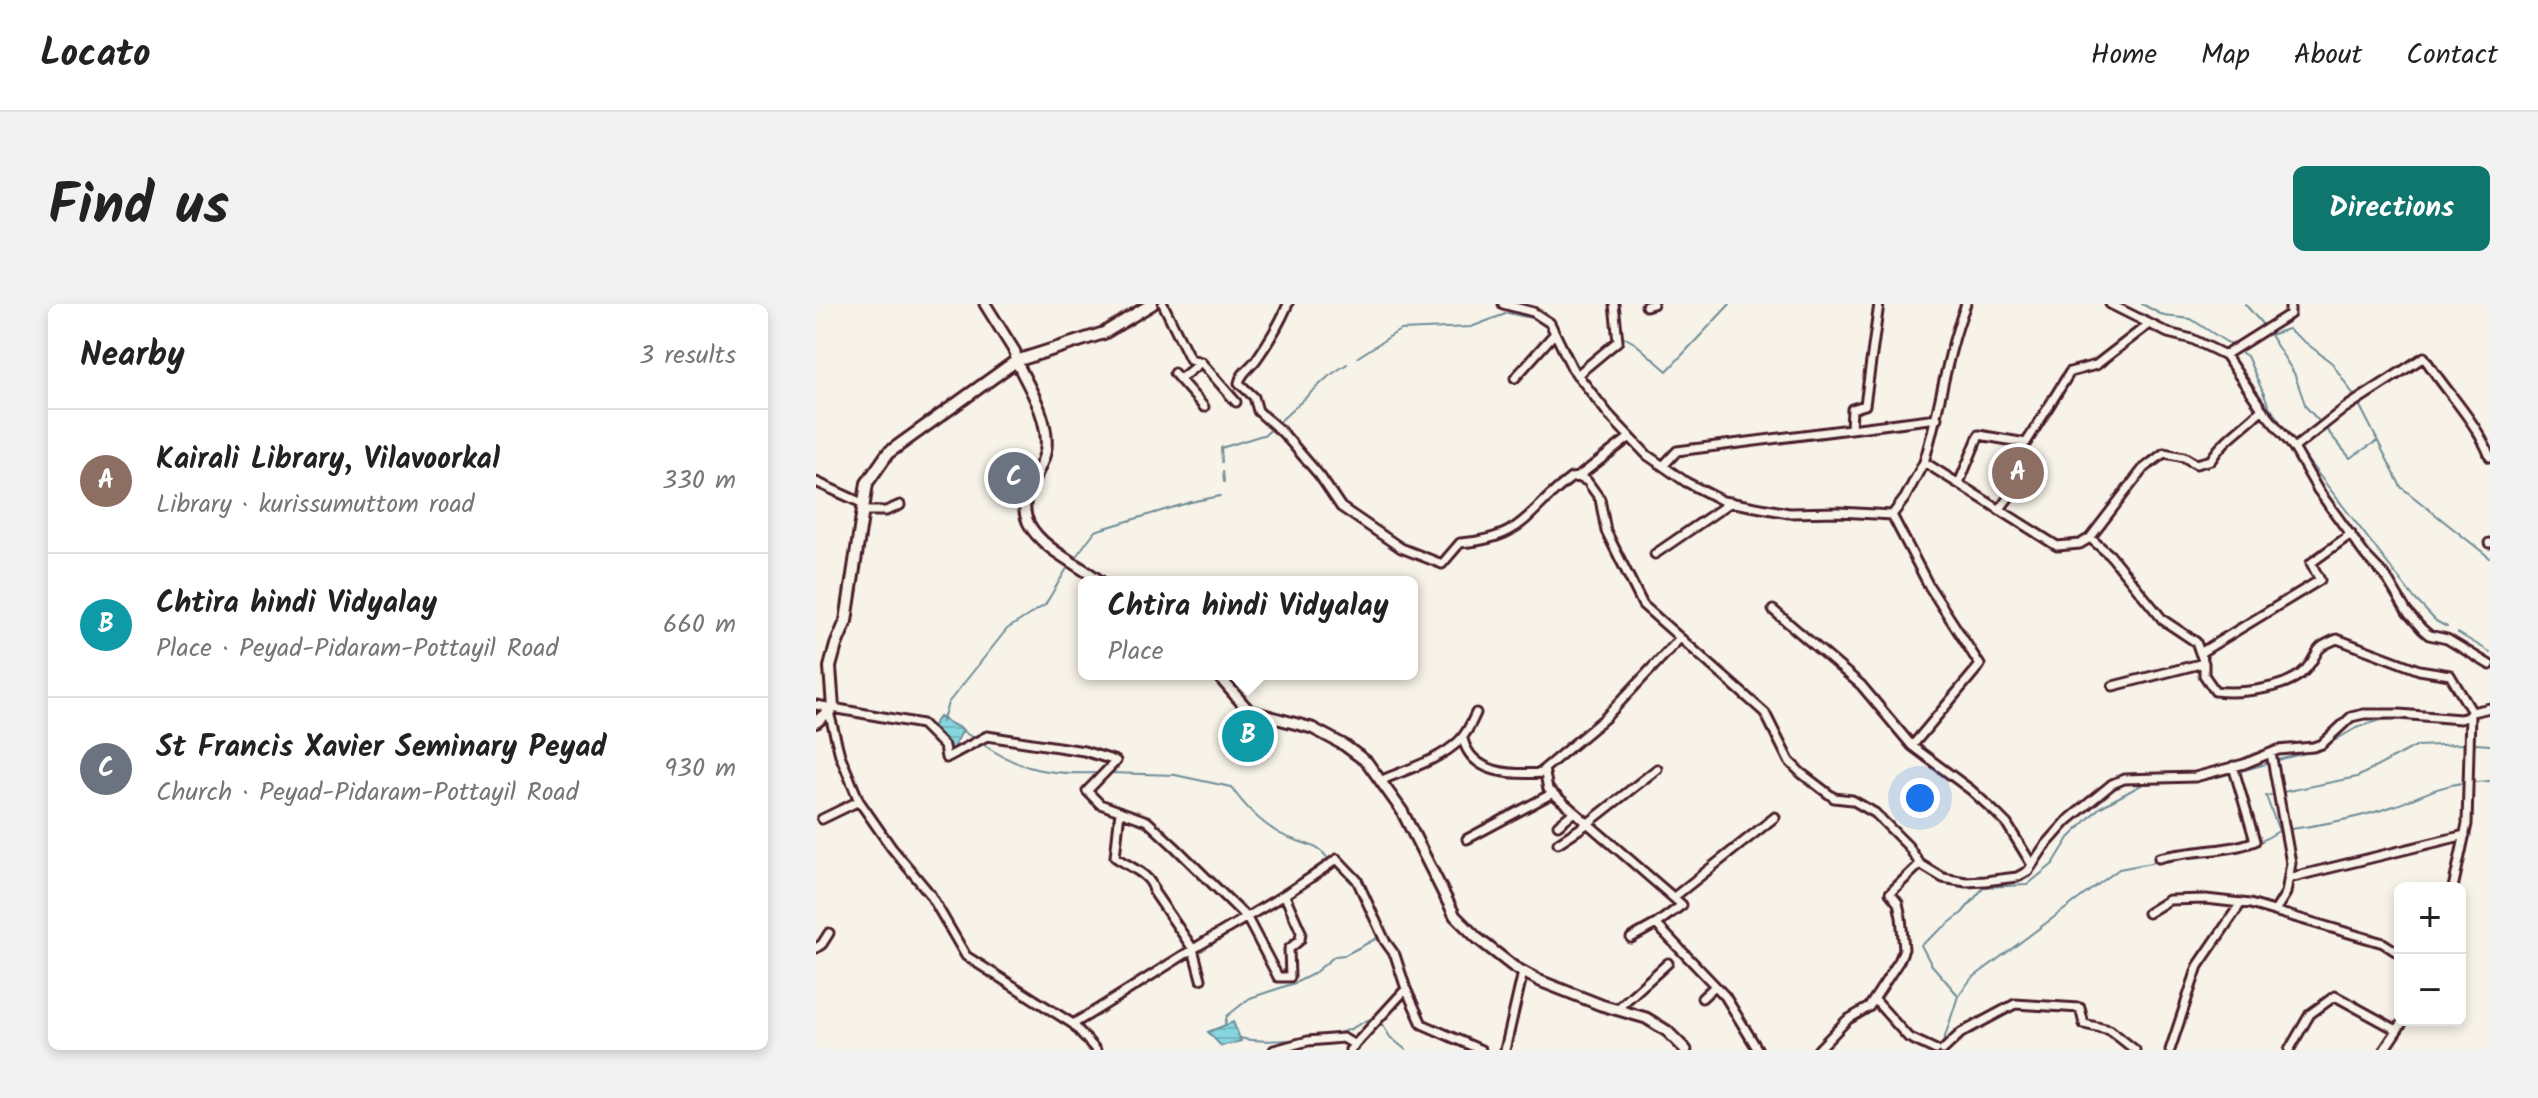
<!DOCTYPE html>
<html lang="en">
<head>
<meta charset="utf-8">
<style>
	:root { --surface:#fff; --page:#f2f2f2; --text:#222; --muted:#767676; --line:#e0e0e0; --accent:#0f766e }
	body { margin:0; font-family:Kalam,sans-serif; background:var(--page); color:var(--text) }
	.controls { position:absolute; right:24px; bottom:24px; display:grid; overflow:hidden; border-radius:12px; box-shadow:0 4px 12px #0003 }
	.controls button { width:72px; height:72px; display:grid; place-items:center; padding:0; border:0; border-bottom:2px solid var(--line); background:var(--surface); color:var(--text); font:40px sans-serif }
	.you { position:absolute; left:1104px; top:494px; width:28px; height:28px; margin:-20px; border:6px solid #fff; border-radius:50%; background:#1a73e8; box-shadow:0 0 0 12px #1a73e833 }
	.badge { display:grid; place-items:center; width:52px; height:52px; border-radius:50%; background:var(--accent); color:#fff; font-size:26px; font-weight:700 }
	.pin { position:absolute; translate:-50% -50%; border:4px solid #fff; box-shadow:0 2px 8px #0006 }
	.popup { position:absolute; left:262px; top:272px; width:340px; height:104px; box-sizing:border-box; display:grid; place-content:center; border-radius:12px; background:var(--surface); filter:drop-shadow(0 2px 6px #0005); font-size:26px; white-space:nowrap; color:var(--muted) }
	.popup b { font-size:30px; color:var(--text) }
	.popup::after { content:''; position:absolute; left:50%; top:100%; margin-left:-16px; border:16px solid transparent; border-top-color:var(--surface) }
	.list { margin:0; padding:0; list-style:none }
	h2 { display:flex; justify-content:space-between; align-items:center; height:104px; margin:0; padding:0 32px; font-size:34px }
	h2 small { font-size:26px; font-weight:400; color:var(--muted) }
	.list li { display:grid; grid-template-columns:52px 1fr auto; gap:24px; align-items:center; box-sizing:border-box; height:144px; padding:0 32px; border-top:2px solid var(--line) }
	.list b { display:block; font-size:30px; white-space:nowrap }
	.list p { margin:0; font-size:26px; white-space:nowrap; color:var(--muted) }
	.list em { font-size:26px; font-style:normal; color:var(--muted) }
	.map { position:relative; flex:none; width:1674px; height:746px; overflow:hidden; border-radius:12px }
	header { display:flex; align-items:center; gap:48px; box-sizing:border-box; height:112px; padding:0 40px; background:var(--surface); border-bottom:2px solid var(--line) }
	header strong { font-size:38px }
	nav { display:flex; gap:44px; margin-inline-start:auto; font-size:28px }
	.intro { display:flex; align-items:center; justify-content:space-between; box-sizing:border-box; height:192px; padding:0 48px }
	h1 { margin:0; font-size:56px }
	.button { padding:20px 36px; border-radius:12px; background:var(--accent); color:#fff; font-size:28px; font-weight:700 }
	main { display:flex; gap:48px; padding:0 48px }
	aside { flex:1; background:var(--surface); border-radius:12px; box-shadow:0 4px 12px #0003 }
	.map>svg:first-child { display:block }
	.water { fill:url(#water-rules); stroke:#6e8d98; stroke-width:2 }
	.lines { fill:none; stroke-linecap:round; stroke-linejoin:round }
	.stream { stroke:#6e8d98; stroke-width:2 }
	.minor-casing { stroke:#4a1f2b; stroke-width:13 }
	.tertiary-casing { stroke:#4a1f2b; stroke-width:15 }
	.secondary-casing { stroke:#4a1f2b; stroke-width:16 }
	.minor { stroke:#f7f3e8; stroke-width:7 }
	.tertiary { stroke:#f7f3e8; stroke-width:9 }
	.secondary { stroke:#f7f3e8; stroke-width:10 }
</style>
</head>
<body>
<header>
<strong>Locato</strong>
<nav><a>Home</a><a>Map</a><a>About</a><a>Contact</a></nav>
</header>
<div class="intro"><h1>Find us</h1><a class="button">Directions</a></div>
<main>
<aside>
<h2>Nearby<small>3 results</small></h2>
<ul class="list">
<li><span class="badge" style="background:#8d6e63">A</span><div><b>Kairali Library, Vilavoorkal</b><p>Library · kurissumuttom road</p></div><em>330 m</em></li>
<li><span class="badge" style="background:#0f9aa8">B</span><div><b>Chtira hindi Vidyalay</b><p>Place · Peyad-Pidaram-Pottayil Road</p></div><em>660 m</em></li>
<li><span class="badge" style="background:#6b7280">C</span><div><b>St Francis Xavier Seminary Peyad</b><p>Church · Peyad-Pidaram-Pottayil Road</p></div><em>930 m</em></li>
</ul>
</aside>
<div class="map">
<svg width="1674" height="746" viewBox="0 0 1674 746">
	<defs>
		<pattern id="water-rules" width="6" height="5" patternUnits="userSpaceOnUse" patternTransform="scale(2)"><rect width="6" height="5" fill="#86d6e0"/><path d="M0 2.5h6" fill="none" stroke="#75b7c0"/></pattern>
	</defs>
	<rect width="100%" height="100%" fill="#f7f3e8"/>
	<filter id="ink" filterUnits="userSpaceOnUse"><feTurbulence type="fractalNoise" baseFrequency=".0125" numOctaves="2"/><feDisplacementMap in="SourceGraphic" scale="16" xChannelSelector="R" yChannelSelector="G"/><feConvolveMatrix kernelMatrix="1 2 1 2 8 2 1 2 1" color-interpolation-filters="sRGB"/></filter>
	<g filter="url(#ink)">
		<path class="water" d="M123,413L147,426L136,446L115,424Z
			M417,718L425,737L405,742L392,728Z"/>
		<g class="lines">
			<path class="stream" d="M1326,0L1348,12L1375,15L1415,41
				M1429,0L1447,21
				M739,19L763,64L767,62
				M805,35L808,33L820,40L851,67L914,0
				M1426,49L1431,52L1453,102L1477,137
				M542,53L584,26L655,23L692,9L719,15
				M1542,98L1585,183L1674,254
				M1502,116L1490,103L1478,69L1454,31L1472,25L1516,59L1539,93
				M462,119L513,72L531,60
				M1510,125L1534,154L1561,137
				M1486,149L1599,295L1620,317L1631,323
				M406,158L405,144L450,130L458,123
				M407,167L408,178
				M261,251L279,227L375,198L404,192
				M1642,329L1674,348
				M1641,410H1647
				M126,418L132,399L191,325L229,301L253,261
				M145,426L160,436
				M165,439C205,467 235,471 283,469
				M1659,440L1674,441
				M1462,456L1504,445L1540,424L1565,416L1589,414
				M1425,467L1450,460
				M294,469L359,471L415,483C427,500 443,517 461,528C477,539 502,538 512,555
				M1658,478L1674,477
				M1467,488L1541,473L1600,442L1648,440
				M1475,525C1511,520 1547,513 1581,501C1603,493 1622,482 1646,479
				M1442,539L1463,527L1450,492L1455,491
				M517,560L541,584
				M1141,690L1115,660L1105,641L1146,609L1168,583L1211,581L1237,560L1253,534L1283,504L1327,480L1394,475L1413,470
				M564,717L574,733L590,746
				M409,720L411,712L434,694L479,679L497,670L519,652L529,651L565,632
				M424,734C446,740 509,735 532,726C542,722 549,716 560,713
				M1126,742L1142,692L1155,675L1303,565L1361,554"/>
			<defs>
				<path id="minor" d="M347,0L374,55L385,58L420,98
					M472,0C464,19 454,36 442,53C436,63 425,68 423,79L438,93L442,107L467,129L504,172L525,203L585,244L626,260L644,239C710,234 709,208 755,174L762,173L771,177L784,195L790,227L827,301L949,409L973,457L985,469L1018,494L1036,496L1059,509L1092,542L1104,560L1127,574L1150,578L1169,577L1201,573L1212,567L1228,543L1251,517L1296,480L1308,475L1379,473L1428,460L1462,446L1497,443L1506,440L1535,413L1548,410H1583L1644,415L1651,413L1656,408
					M687,0L717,8L734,19L756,64L793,111L831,151L870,178L907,197L973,209L1023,208L1076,211L1089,194L1108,158L1241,242L1264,240L1274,234L1294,251L1347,316L1380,338L1388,359V371L1399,387C1424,390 1473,385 1490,365C1506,347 1494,346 1521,335L1603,366L1634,371L1656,408L1674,404
					M1294,0L1352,29L1376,35L1409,51L1474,10V0
					M830,2L837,0
					M1409,51L1446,105L1478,144
					M358,69L388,103
					M761,71L802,37L798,0
					M699,74L739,29
					M364,75L385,58
					M1035,125L1036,105L1049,101L1063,0
					M1674,153C1660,116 1629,87 1608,53L1529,104L1478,144L1502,186L1549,251L1570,273L1591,308L1606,325L1613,331L1631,335L1674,361
					M1108,158C1124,106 1130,51 1150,0
					M847,162L861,147L1121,114
					M762,173L814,133
					M0,178L48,200
					M1143,179L1163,131L1210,139L1254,68L1280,61L1333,20
					M1183,206L1206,176L1209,167L1220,157
					M47,207H70L84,201
					M1076,211L1113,282L1164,361L1096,442
					M1274,234L1327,165L1348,149L1368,153L1380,160L1395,156C1407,135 1429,123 1446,105
					M1673,239H1674
					M839,250L915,198
					M957,306L1045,381L1096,442L1155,486L1180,509L1191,520L1216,561
					M1384,349L1504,276L1495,259L1535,230
					M1297,382L1388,359
					M0,401L106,420L128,442L130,454L171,432L268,447L300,457L271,487L284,500L331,517L359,543L431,614L462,673H474L473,645L484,636L485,628L469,592
					M13,408L24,451L43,497L75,543L114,590L150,652L257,720
					M647,435C656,471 697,471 728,469
					M1455,449L1475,559L1470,589L1459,607
					M566,476C592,465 624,456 644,436C651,429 656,418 660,409
					M304,507L299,553C313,563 336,570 338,588L377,645L385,675
					M6,515L43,497
					M742,521L758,508
					M651,535L737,489
					M742,539L771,520L841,465
					M1343,554C1373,546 1413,548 1439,537L1417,462
					M1473,574L1649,531
					M1637,584L1651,520L1654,410
					M858,593L959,513
					M1332,609L1353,596L1390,595L1434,600L1567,639L1584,650
					M840,620L909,692L942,746
					M815,634L840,620L866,601L732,485L728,465L789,414L864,334
					M0,644L6,640L13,629
					M886,694L899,682
					M1059,696L1092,733L1120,746
					M801,705L852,659
					M280,746L257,720C300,695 341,667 384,641C430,613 477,588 521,555L541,576L569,637L579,651L590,685L606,720L665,746
					M458,746L492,737L527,734L539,741
					M534,746L590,685
					M689,746L707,668
					M1002,746L1031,716L1053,703L1083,657L1088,645L1085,613L1082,599L1074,589L1104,560
					M1127,746L1145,729L1199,700L1264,704L1268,720L1294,726L1319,746
					M1354,746L1382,662L1425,599
					M1473,746L1494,710L1519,692L1581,726
					M1568,746L1588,716"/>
				<path id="tertiary" d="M169,0L199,48L200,57C213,83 233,114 230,144C227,171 198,192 213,220C227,246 263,260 285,278
					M401,370L433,407L496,424L528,441L551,458L586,507L639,612L661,634L698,663L724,677L785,701L830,714L851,727L870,746"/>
				<path id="secondary" d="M0,418L17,404L14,363L20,341L30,317L51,179L72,149L200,57L288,29L336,0"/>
			</defs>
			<use href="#minor" class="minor-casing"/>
			<use href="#tertiary" class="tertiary-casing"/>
			<use href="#secondary" class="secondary-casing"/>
			<use href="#minor" class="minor"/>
			<use href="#tertiary" class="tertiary"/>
			<use href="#secondary" class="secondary"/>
		</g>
	</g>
</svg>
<div class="controls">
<button>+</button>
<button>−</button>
</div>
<div class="you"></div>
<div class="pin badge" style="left:1202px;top:169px;background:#8d6e63">A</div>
<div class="pin badge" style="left:432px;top:432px;background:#0f9aa8">B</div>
<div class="popup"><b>Chtira hindi Vidyalay</b>Place</div>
<div class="pin badge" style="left:198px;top:174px;background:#6b7280">C</div>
</div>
</main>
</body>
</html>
